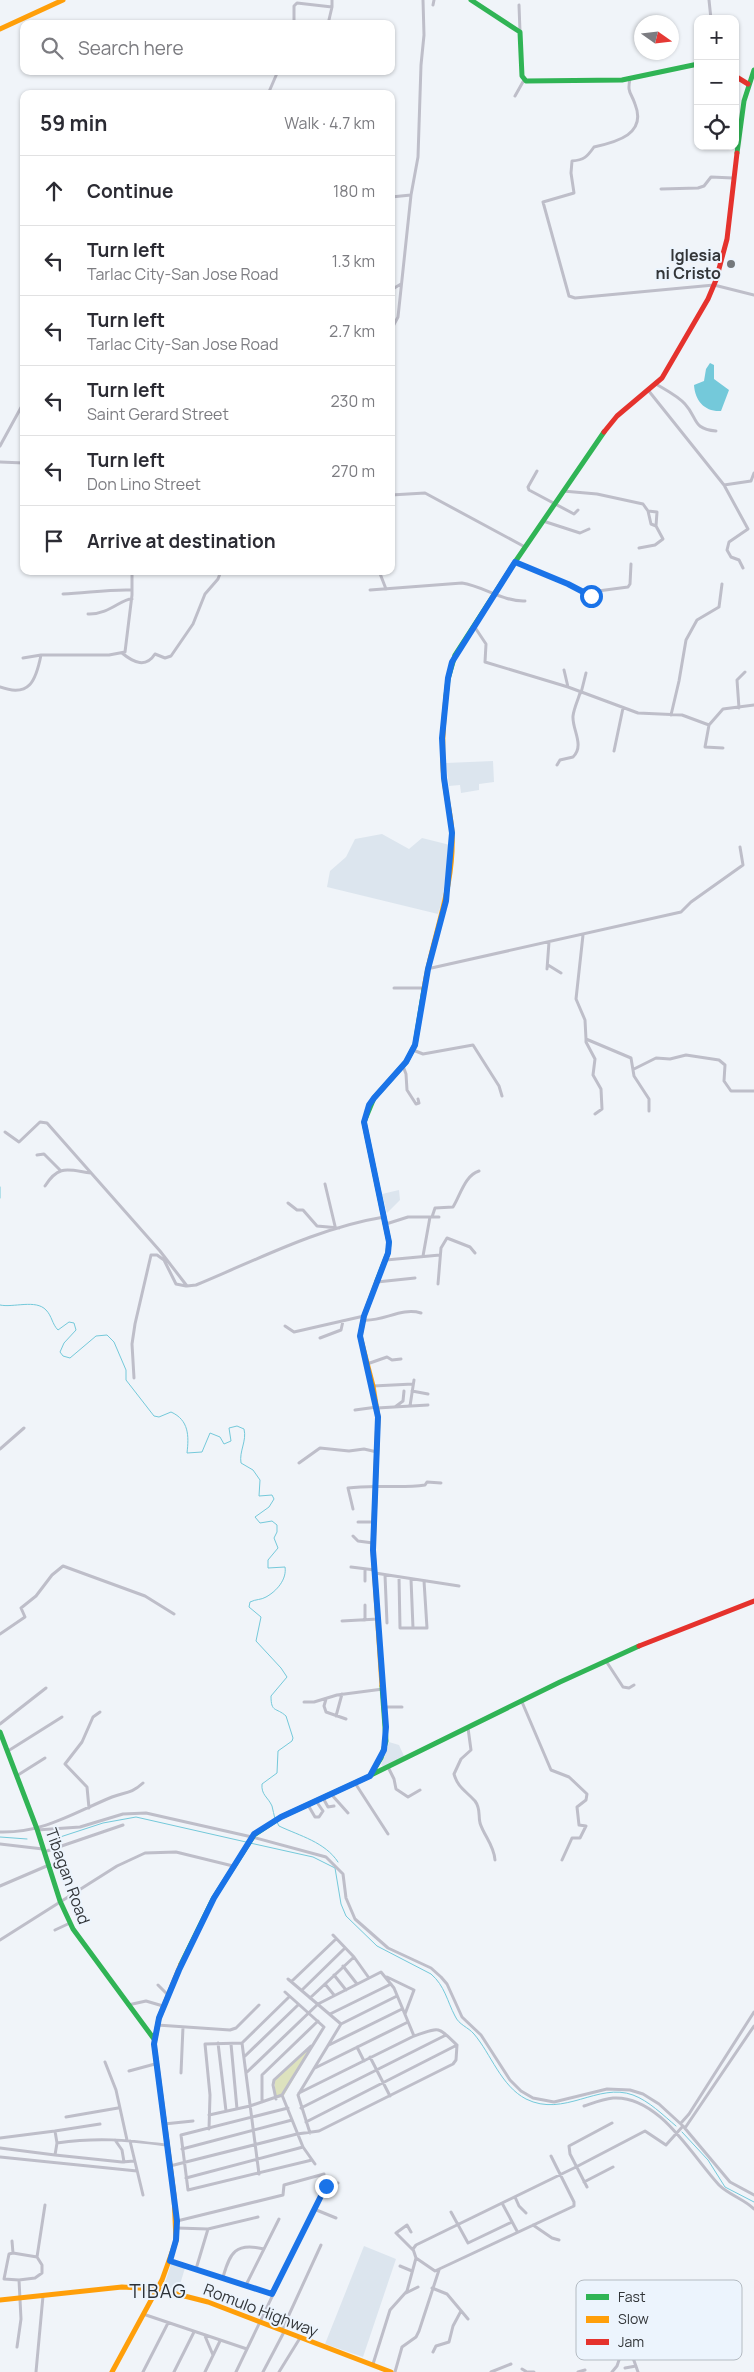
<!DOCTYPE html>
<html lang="en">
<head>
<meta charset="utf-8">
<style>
	:root { --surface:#fff; --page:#f2f2f3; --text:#2b2b33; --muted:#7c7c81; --line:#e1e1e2 }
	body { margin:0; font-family:Manrope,sans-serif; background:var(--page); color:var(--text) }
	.controls { position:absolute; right:15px; top:15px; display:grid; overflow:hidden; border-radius:10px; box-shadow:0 1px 4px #0004 }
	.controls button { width:45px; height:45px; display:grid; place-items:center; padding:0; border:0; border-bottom:1px solid var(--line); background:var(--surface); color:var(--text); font:25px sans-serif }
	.compass { position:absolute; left:634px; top:15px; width:45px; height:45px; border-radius:50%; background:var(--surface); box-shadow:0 1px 4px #0004; rotate:104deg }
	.stop { position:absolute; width:15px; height:15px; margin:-11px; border:4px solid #1a73e8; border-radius:50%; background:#fff }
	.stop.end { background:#1a73e8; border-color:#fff; box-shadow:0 1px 5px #0008 }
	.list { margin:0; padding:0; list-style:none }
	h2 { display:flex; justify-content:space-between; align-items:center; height:65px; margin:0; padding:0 20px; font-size:21px }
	h2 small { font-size:16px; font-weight:400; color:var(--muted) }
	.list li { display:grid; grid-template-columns:32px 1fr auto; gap:15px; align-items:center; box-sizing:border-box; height:70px; padding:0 20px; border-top:1px solid var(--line) }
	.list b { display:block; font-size:19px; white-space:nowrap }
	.list p { margin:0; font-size:16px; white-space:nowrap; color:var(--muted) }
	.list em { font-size:16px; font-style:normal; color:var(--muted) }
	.icon { flex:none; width:28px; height:28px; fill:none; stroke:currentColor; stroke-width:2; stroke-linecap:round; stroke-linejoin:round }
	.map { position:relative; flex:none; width:754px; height:2372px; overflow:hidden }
	.search { position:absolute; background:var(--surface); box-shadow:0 1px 4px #0004; left:20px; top:20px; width:375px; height:55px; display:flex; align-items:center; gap:12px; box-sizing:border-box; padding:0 18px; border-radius:10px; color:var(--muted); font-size:19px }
	.panel { position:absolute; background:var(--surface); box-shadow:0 1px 4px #0004; left:20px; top:90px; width:375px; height:485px; border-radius:10px }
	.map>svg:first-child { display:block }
	.built { fill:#dce5ee }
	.green { fill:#dde2be }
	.water { fill:#74c9da }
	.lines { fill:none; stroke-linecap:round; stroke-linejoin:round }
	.stream { stroke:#74c9da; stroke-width:1 }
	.street { stroke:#bebec9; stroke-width:3 }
	.fast { stroke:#30b455; stroke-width:5 }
	.slow { stroke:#ff9f0a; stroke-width:5 }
	.jam { stroke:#e5322d; stroke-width:5 }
	.route { stroke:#1a73e8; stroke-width:6 }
	.poi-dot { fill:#74787c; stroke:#ecf4fd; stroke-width:2 }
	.labels { text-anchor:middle; stroke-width:4; stroke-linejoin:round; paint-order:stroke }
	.poi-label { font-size:16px; font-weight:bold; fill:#323538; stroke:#ecf4fd; text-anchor:end }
	.street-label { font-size:16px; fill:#323538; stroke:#ecf4fd }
	.quarter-label { font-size:19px; letter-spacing:1px; fill:#2b3037; stroke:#ecf4fd }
	.key { fill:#ecf4fd; stroke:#b4bbc2; stroke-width:1 }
	.key-label { font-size:14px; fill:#323538 }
</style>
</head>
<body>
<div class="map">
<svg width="754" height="2372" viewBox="0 0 754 2372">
	<rect width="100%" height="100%" fill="#f0f4f9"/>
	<path class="built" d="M493,761L494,782L479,784V790L461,793L460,785L449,786L446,763Z
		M382,834L409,849L422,838L450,845L442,901L438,914L327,887L330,871L346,857L355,839Z
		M399,1190L400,1200L387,1213L382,1194Z
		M389,1742L399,1745L404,1756L385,1767L381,1765Z
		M364,2246L396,2259L363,2357L325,2344Z
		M171,2264L185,2268L178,2291L164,2286Z"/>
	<path class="green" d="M315,2042L283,2097L276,2098L274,2080Z"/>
	<path class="water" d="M710,363L714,365V379L729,390L721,411C705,412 695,401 694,385L704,381L706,369Z"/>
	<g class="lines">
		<path class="stream" d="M0,1187V1198
			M0,1305C13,1308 36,1299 46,1310C52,1316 52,1324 58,1330L69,1322L74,1323L76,1330L64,1343L60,1352L63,1356L70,1358L96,1336L107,1335L114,1342L126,1370V1380L154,1416L159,1417L171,1412C189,1420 189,1436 187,1453L202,1452L210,1433L220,1437L224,1444L231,1441L229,1428L237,1426L244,1429C247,1441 239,1451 241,1463L253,1470L260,1480L259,1496L272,1495L274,1499L269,1507L255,1517L260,1523L272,1521L277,1525V1532L274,1538L278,1548L268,1560V1568L285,1567C287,1579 277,1591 266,1597C261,1600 256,1599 250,1602L249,1607L261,1617L256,1641L281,1668L287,1677L271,1696C271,1713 276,1707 286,1716L293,1738L292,1741L278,1751L277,1773L262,1784C261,1795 268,1797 272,1806C273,1810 274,1815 275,1819
			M277,1822L279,1826C300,1836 325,1842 338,1862
			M0,1837L27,1839
			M48,1841L103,1823L136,1817L246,1842
			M250,1843L313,1857L335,1868L341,1904L346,1916L377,1946L431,1974C445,1986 447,2001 455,2016C459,2025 468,2027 474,2034C491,2054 501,2086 526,2099C564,2118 598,2082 633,2095C649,2101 663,2115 676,2126
			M682,2132L708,2160L725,2187L754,2202"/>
		<path class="street" d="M709,0L711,19
			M433,5L434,0
			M519,5L520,32
			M294,24V6L297,3L332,7V0
			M328,24L332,7
			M630,79C627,93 631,92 635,104C647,134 617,142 594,147C587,157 584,160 572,161L571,173L574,193L543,202L569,296L575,298L714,285L754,295
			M268,94L278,71
			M515,96L524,80
			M661,189L698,188L704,186L711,177L733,178
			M391,197L411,195
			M391,290L401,284
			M391,330L398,317L411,195L418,157L421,65L424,35L423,0
			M656,384C666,390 678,396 685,404C698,418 692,429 716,431
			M648,390L724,485L748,529L729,542L727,550L731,557L739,560L743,568
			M0,446L24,402
			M0,462L24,463
			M537,471L528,487L529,490L574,514L578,510
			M724,485L751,481L754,473
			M563,491L597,494L643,504L648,511L657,512L656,526L663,539L655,545L639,548
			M391,495L425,493L525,547
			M648,511L651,524L656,526
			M543,521L580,533L589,529
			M515,562L568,584L590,596L598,591L628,587L630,584L631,564
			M379,571L386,589
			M370,590L462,583C483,586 504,602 525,601
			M63,594C87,593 109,589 132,590
			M88,614C109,615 122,598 132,599
			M474,626L486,644L485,662L568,687L638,713L682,715L709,725
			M122,653C134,663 146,668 155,654L165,658L171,656L193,624L205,594L218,579L221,571
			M23,658L41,655
			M564,670L568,687
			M0,687C30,698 36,680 41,655H109L125,652L132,595V571
			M581,693L586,673
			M739,708L737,680L745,672
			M671,715L679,681L686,640L697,620L719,607L722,584
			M723,748L705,747L709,725L723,709L754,705
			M614,751L623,708
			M557,765L560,760L573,757C585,745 572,730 573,716C574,708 578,700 580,693
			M583,935L576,999L585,1020L586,1039L631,1058L634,1076L649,1099V1111
			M548,965L561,973
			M427,969L681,912L691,902L743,865L740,847
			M547,969L549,942
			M394,988H424
			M586,1039V1042L595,1059L593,1075L601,1089L602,1109L595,1114
			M413,1050L423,1054L473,1045L499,1086L502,1096
			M403,1066L406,1074L407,1090L416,1104L419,1103L418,1099
			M634,1069L656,1058L670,1059L686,1055L719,1060L725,1065L724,1081L731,1091H754
			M5,1132L19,1142L40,1122L47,1123L160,1251L187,1286L196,1285C257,1260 317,1228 384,1217
			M37,1155L44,1154L60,1170
			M325,1184L335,1226
			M45,1186C59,1164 68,1170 91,1173
			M288,1203L297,1210H303L317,1226L339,1228
			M432,1217L435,1208L453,1207C460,1196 465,1175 479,1171
			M386,1224L408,1217H439
			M423,1256L430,1217
			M386,1260L440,1255
			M377,1282L415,1278
			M438,1284L441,1248L447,1238L470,1247L475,1253
			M363,1320C383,1322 401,1307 421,1313
			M285,1326L294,1332L364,1316
			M320,1338L341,1330L343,1321
			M367,1364L387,1357L392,1360L401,1359
			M134,1378L132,1344L135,1324L151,1255H157L164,1260L176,1284L186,1286
			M373,1386L413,1384
			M412,1391L428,1394
			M410,1406L414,1380
			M395,1407L403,1401L404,1391
			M377,1408L428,1405
			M355,1410L377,1407
			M0,1449L24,1428
			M299,1463L320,1448L349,1451L364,1449L377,1452
			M353,1509L348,1488C374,1484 399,1489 425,1485L427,1482L441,1483
			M358,1522H374
			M353,1536L358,1541L373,1543
			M351,1567L375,1570
			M375,1573L459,1586
			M385,1575L387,1623
			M399,1577L400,1628H427L424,1581
			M411,1579L413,1628
			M365,1581V1569
			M365,1605V1620
			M342,1621L378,1619
			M0,1634L25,1617L21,1608L36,1596L52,1575L63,1566L145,1596L174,1614
			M606,1661L623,1687L629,1688L634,1685
			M326,1699L324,1706L326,1712L346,1719
			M304,1702H314L337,1695L383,1689
			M522,1702L551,1770L569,1777L587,1794L586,1800L577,1807L579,1825L586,1826L580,1838H572L562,1860
			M384,1707H402
			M336,1716L342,1694
			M0,1724L46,1688
			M468,1728L471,1750L461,1759L454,1774C458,1788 465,1790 475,1801C481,1809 478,1815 480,1823C484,1836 494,1845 495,1860
			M8,1751L62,1717
			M388,1767L394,1779L396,1789L408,1797L420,1790
			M18,1775L45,1758
			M355,1783L388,1834
			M331,1794L348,1813
			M323,1798L328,1807L334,1806
			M308,1805L315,1817H319L323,1811L316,1801
			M89,1808L87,1787L65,1764L82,1742L93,1717L100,1712
			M37,1830L80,1827L123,1814L146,1813L252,1837L326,1857L343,1874L346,1898L355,1919L388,1948L431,1968L441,1977L447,1984L462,2017L481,2035L510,2080L521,2091L533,2098L554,2102L607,2089L630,2090L643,2094L659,2104L683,2126L730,2182L754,2195
			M0,1832C44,1833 73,1813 112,1797C125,1792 131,1794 143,1783
			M0,1844L43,1849
			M44,1852L123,1825
			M0,1886L49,1865
			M55,1930L70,1923
			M333,1935L354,1957L369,1978
			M0,1940L117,1866L145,1853L176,1852L233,1866
			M343,1966L357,1984
			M334,1975L346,1990
			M387,1977L414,1990L405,2014
			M288,1979L341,2024
			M292,1981L336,1939
			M325,1984L334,1995
			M158,1985L168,1995
			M302,1990L345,1948
			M310,1998L354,1957
			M128,2005L146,2001L163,2006
			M330,2014L391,1984
			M157,2025L230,2030L236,2028L259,2005
			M218,2043L226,2111
			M242,2043L259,2174
			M231,2044L237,2109
			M329,2045L402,2009
			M357,2047L364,2061
			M244,2057L298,2005
			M370,2057L390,2096
			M105,2062L116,2090L127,2140
			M315,2068L408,2022
			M129,2071L155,2064
			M181,2073L183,2027
			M246,2073L318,2004L381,1972L394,1988L414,2036
			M282,2095L303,2147L315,2164
			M276,2099L273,2085L274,2080L311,2046
			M262,2102V2075L318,2021
			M584,2106C593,2103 603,2099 613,2098C659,2095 692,2156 719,2185C729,2195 744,2199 754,2209
			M288,2108L181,2135L188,2190L312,2160
			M301,2108L446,2035
			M209,2115L250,2106L282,2095L324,2027L285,1992
			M66,2117L118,2108
			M306,2122L457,2045
			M681,2123L689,2114L754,2012
			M164,2124L193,2121
			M685,2128L754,2026
			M209,2129L210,2095L205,2044L242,2043L289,1997
			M310,2133L298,2095L341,2024L397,1996
			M0,2138L55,2131
			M115,2140L122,2150L124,2162
			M130,2141L143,2195
			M57,2143L55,2131L100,2124
			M0,2148L55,2155L57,2143C99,2137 125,2140 166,2145
			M182,2149L292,2120
			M55,2155L122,2162L134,2161
			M0,2157L137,2171
			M170,2166L297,2134L319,2131L453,2064L456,2060L457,2045C437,2026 441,2027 414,2036L299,2093
			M186,2178L303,2147
			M584,2182L613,2167
			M587,2187L570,2154L569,2146L612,2123
			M515,2197L519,2206L526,2213
			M502,2203L517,2231
			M314,2209L336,2218
			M451,2212L468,2243L512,2222
			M177,2221L283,2195L284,2185L324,2174
			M533,2225L552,2238L559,2240
			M177,2228L208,2229
			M411,2232L407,2225L396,2233L413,2250
			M12,2241L13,2253
			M416,2258L435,2271L574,2206V2202L551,2156
			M170,2261L272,2294
			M400,2266L412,2271
			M196,2269L208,2229L258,2217
			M223,2277C230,2253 235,2242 264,2249
			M19,2280L4,2279L9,2254L13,2253L37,2257
			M246,2285L279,2219
			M432,2288L447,2294L468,2319
			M406,2293L418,2287
			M143,2314L247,2349
			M282,2330L321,2245
			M205,2336L213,2355
			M626,2338L638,2372
			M17,2347L21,2319L19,2280L35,2278L42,2273V2265L37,2257L45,2205
			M433,2352L436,2346L449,2342L453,2326L461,2311
			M373,2364L390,2310L407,2291L416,2258L413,2249L416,2245L576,2167L645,2131L666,2145L683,2126
			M625,2368L636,2366
			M522,2369L527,2372
			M36,2372L43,2296
			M143,2372L168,2323
			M174,2372L194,2332
			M205,2372L220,2341
			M236,2372L324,2188L327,2185L338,2183
			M263,2372L284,2332
			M279,2372L300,2338
			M395,2372L402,2347L416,2337L419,2331L439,2270
			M491,2372L511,2364
			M528,2372H534
			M578,2372L585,2370
			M612,2372L617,2366L630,2327L647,2317"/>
		<path class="fast" d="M471,0L520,32L522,76L526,81L622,80L698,64
			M737,153L744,101L754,70
			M446,696L448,679L455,655L515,562L604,432
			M377,1281L388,1253L389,1242L364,1122L374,1098L406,1062L415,1045L424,989
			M0,1732L37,1829L60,1901L73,1929L154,2039
			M371,1775L560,1682L639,1646
			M181,1964L213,1899L254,1835L281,1817L370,1776L381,1758L386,1741L382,1686"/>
		<path class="slow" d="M0,29L63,0
			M424,989C432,937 455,887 452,832C451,815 446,797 444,779C441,751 443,724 446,696
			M377,1281L364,1316L360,1336L373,1386L378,1417L373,1550L382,1686
			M0,2300L122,2287L157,2289L208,2302L391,2372
			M112,2372L162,2280L176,2241L174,2195L154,2044L159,2018L181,1964"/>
		<path class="jam" d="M735,76L748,84
			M604,432L617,416L662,378L708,299L716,280L727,239L737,153
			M639,1646L754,1601"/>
	</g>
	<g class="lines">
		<path class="route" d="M326,2186L272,2294L170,2261L176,2240L177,2221L154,2044L159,2018L179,1970L214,1898L254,1834L281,1817L370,1776L384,1750L386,1727L373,1550L378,1417L360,1336L364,1316L388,1253L389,1242L364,1122L369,1105L374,1098L406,1062L415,1045L428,969L446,901L452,833L444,778L442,738L448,678L452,662L515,562L568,584L591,596"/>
	</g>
	<circle class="poi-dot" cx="731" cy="264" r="5"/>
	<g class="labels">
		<g class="poi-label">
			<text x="721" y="261">Iglesia<tspan x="721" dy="18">ni Cristo</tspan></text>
		</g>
		<g class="street-label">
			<text transform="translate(68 1876) rotate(70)" y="6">Tibagan Road</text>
			<text transform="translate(261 2310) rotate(21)" y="6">Romulo Highway</text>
		</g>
		<g class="quarter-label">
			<text x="158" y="2298">TIBAG</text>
		</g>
	</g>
	<rect x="576" y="2280" width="166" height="80" rx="8" class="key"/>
	<rect x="586" y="2294" width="23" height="6" fill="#30b455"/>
	<rect x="586" y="2316" width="23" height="7" fill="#ff9f0a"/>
	<rect x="586" y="2339" width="23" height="6" fill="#e5322d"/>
	<g class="key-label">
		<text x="618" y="2302">Fast</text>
		<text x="618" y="2324">Slow</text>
		<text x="618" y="2347">Jam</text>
	</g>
</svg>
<div class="controls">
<button>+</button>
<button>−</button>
<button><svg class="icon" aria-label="locate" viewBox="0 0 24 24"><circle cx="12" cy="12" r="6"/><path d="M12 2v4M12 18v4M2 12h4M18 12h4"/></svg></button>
</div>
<svg class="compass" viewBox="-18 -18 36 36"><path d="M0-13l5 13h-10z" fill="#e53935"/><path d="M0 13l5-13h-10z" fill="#7c7c81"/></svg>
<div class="stop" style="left:591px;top:596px"></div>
<div class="stop end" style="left:326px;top:2186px"></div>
<div class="search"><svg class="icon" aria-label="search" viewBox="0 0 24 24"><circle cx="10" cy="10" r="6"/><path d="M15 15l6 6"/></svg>Search here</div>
<section class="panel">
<h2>59 min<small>Walk · 4.7 km</small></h2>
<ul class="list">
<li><svg class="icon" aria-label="ahead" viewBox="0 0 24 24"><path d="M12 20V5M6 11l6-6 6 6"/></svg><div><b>Continue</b></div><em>180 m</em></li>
<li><svg class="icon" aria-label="left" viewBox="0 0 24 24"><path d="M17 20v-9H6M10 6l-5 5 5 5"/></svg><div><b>Turn left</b><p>Tarlac City-San Jose Road</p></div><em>1.3 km</em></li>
<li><svg class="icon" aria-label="left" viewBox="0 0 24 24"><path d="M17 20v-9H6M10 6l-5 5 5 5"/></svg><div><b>Turn left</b><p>Tarlac City-San Jose Road</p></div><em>2.7 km</em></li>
<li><svg class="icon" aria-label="left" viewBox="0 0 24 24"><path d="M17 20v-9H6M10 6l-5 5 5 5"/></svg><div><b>Turn left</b><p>Saint Gerard Street</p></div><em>230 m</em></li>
<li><svg class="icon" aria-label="left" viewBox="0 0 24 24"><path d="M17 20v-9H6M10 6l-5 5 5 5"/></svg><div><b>Turn left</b><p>Don Lino Street</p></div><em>270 m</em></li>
<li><svg class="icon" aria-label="arrive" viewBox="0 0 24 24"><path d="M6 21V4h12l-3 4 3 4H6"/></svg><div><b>Arrive at destination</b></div></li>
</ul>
</section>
</div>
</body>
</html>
